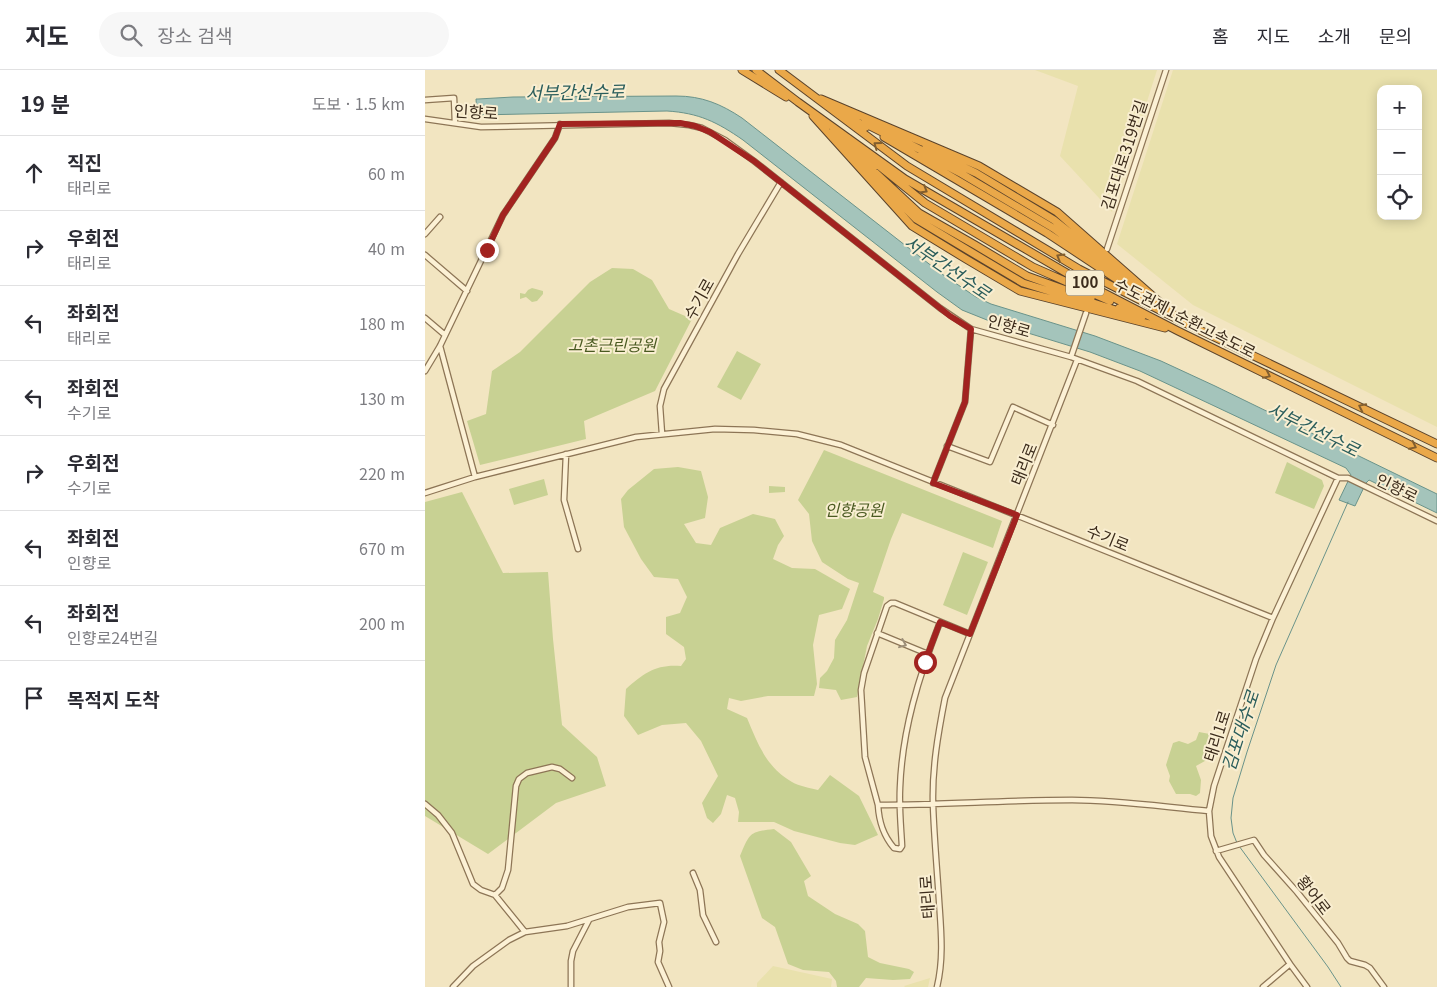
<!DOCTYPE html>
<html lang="ko">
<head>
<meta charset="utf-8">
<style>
	:root { --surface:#fff; --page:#f7f7f7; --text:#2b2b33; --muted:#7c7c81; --line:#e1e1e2 }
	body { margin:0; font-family:Georgia,"Noto Sans KR",serif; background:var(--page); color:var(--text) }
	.controls { position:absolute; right:15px; top:15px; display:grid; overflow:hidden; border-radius:10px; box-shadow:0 2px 12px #0003 }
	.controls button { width:45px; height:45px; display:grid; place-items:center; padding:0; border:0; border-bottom:1px solid var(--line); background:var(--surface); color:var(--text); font:25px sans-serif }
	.stop { position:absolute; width:15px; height:15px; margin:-11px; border:4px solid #a22320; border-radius:50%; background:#fff }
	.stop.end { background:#a22320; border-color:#fff; box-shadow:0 1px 5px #0008 }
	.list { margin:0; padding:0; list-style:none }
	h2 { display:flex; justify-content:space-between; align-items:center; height:65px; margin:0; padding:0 20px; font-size:21px }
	h2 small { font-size:16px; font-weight:400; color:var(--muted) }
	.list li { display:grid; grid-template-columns:32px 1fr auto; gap:15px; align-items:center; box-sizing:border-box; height:75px; padding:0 20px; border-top:1px solid var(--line) }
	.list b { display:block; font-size:19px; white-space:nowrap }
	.list p { margin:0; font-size:16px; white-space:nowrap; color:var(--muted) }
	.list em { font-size:16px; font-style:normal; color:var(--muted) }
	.icon { flex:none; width:28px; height:28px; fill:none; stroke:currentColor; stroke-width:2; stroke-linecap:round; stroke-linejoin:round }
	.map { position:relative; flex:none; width:1012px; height:917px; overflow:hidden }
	header { display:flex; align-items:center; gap:30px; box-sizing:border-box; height:70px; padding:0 25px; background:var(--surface); border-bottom:1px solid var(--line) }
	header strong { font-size:24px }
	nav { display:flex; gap:28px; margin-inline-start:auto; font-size:18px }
	.search { width:350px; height:45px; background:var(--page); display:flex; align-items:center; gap:12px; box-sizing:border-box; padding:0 18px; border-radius:28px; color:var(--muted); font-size:19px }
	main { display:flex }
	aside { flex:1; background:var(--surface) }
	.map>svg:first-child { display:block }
	.farmland { fill:#e9e1ad; fill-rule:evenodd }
	.green { fill:#c8d193 }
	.water { fill:#a4c4bb; stroke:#6a938a }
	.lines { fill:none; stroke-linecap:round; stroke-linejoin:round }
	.stream { stroke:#6a938a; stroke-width:1 }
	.minor-casing { stroke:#8d7556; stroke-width:7 }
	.highway-casing { stroke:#5b432b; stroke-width:9 }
	.minor { stroke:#fcf1d5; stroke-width:4.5 }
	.highway { stroke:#eaa849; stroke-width:7 }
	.oneway { stroke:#825e2e }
	.oneway2 { stroke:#9c8e78 }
	.route { stroke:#a22320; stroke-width:6 }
	.labels { text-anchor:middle; stroke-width:4; stroke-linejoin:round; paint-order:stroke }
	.shield { fill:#f9eed1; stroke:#756652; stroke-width:1 }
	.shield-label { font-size:15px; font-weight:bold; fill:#3c2c1c }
	.street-label { font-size:16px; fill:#3c2c1c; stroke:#f9eed1 }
	.park-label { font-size:16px; font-style:italic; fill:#4a5a21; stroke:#f9eed1 }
	.water-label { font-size:18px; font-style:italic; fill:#2a5d5b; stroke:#f9eed1 }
</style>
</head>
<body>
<header>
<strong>지도</strong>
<div class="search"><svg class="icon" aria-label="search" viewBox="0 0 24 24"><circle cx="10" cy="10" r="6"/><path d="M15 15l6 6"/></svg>장소 검색</div>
<nav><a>홈</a><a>지도</a><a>소개</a><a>문의</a></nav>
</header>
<main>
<aside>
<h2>19 분<small>도보 · 1.5 km</small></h2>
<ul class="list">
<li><svg class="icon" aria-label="ahead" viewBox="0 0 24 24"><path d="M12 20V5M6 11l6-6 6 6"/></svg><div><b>직진</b><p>태리로</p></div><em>60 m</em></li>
<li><svg class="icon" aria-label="right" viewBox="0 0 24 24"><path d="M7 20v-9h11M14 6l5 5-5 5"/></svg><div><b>우회전</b><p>태리로</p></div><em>40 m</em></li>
<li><svg class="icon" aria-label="left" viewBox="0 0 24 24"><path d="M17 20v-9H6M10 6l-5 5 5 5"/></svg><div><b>좌회전</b><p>태리로</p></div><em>180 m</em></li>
<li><svg class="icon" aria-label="left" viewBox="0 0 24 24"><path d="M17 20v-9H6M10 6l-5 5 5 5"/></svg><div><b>좌회전</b><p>수기로</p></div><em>130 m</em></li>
<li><svg class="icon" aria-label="right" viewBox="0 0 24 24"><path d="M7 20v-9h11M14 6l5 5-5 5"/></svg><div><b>우회전</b><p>수기로</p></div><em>220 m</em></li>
<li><svg class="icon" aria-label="left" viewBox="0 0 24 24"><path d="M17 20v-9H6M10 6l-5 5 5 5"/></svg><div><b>좌회전</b><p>인향로</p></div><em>670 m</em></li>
<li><svg class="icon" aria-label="left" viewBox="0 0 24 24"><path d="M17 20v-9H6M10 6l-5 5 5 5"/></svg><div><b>좌회전</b><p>인향로24번길</p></div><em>200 m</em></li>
<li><svg class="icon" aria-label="arrive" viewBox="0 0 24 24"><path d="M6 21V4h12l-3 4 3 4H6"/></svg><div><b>목적지 도착</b></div></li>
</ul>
</aside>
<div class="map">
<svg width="1012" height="917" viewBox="0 0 1012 917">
	<rect width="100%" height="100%" fill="#f2e5c1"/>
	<path class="farmland" d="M610,0H732L687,142L635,86L653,16Z
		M748,0H1012V357L768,235L692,174ZM956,19H993V146H956Z
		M348,896L407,909L406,917H332V913Z
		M505,908L503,917H480L479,916Z"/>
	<path class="green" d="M187,198L208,199L227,210L244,239L267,249L230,321L159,351L161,369L55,395L42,351L61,344L67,301L95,282L165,212Z
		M107,218L118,221V224L112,231L107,232L101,227L95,229V223L100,224L103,220Z
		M312,281L336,294L316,330L292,317Z
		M399,380L577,451L568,478L477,443L466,469L448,522L459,527V529L453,549L442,576L432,627L416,630L411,620L394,618L395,608L402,601L409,588L410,570L422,550L434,513L423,509L397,492L387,471L384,444L373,430Z
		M862,392L897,410L899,416L889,439L850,423Z
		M253,397L276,401L283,427L280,448L259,454L271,473L286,475L295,458L328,444L350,449L359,466L353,475L348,489L367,498L390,499L425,519L417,539L394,545L388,575L392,614L389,626H343L316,631L304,628L302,639L322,648C333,674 341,697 367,712C374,716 385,718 393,720L405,705L434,726L453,765L430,775L415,773L369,761L349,752H313L314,742L310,728L302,725L296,744L288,753L282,748L277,733L293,706L276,671L261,653L237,655L213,665L199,646L201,619C219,603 231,594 256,596L261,589L259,577L241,564V547L255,543L262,527L253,509L229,507L216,489L199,457L196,429L203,420L229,399Z
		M119,409L123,425L89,435L84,419Z
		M344,416L360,417V422L344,423Z
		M37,422L78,503L123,502L128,569L137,655L172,687L181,716L131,733L63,784L0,746V432Z
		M538,482L563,492L542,545L518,535Z
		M774,662L790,665V678L787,687L771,696L776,710L775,723L771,726L765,724H751L744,711L745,706L741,695L748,673L754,671L763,674L771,670Z
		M349,759L366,772L386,806L379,811L383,826L410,844L433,854L440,861L443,887L455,893L484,899L489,902L485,909L468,910L441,908L434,917H412L411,911L404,902L378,900L363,894L350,857L337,848L315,786C325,763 324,762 349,759Z"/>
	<path class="water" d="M251,26C277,26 296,34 317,48L517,204L551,227L566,234L670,266L736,291L790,316L1012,424V443L944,410L941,413L930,436L914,430L926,405L921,398L715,301L665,282L567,252L537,240L512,222L318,70C292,52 274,43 242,41L52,45L51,29H53L88,27Z"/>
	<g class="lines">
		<path class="stream" d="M812,773L808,763L806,748L808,728L822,682L851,595L923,432
			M814,776L903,897L916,917"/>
		<defs>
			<path id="minor" d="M0,30L29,28L30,53
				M0,49L56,57L244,53L264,55L277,58L300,70L329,91L515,238L546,259L646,287L712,311L913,408H923L1012,451
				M0,164L15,147
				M682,179L741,0
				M0,185L42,221
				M0,248L20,265
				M15,276L50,407
				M646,287L661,243
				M0,301L15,276L78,145L130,68L135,54
				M237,364L235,336L239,319L313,184L356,112
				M522,376L565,392L588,337L628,355
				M141,384L139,430L153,479
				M508,413L540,332L546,259
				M0,423L50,407L211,367L290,359L329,360L372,364L416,375L848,548
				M452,563L503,584
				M545,564L470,533H466L462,536L439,603L436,620L440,687L453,735C518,735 582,730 647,730C693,730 739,737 784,741
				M0,734L13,745L27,763L48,814L56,820L70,825L100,862
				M453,735C454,752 458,765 469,778L475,779L477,776C476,757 474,738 475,718C477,660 494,606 515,552
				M791,781L829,770L839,785L872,822L913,873L922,888L925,891L940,895L945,898L959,917
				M268,803L275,820L278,845L291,872
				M70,825L77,818L83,800L91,716L94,709L102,703L127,697L135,699L147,708
				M865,894L882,917
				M28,917L48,896L84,870L100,862L142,856L203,837L235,833L239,852L234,872L235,881L233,892L244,917
				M146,917V891L148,881L164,850
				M512,917C519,888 516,860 514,830C512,798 509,766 508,734C507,698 513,664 520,628L652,290
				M838,917L865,894L794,787L786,766L784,741L789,716L831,589L848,548L913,408"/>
			<path id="highway" d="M317,0L361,27
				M331,0L373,32L480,109L652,209L753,261L1012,388
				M354,0L482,96L654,199L756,251L1012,374
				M396,29L554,96L632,142L748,244
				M415,42L441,57
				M388,46L487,156L541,189L595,221L740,258
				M439,53L465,66
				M408,61L428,79
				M462,63L502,83
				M459,67L622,163L705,218
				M425,75L450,96
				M423,78L451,106
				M500,79L551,103L629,150L683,193
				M497,83L537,104L628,158L679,195
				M448,91L500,133L608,197L685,231
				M451,103L494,143L550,175L602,206L666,229
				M446,104L491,149L546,182L598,213L666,234
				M679,192L708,214
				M703,214L729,232
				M662,231L697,242
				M694,238L717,247"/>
		</defs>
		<use href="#minor" class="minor-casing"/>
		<use href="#highway" class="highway-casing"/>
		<use href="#minor" class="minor"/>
		<use href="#highway" class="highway"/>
	</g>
	<defs><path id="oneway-chevron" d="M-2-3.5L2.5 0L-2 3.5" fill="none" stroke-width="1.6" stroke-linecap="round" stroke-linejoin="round" transform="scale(1.25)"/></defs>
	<g class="oneway">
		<use href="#oneway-chevron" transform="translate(452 75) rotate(-144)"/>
		<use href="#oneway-chevron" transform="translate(499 120) rotate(31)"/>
		<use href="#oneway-chevron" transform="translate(635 187) rotate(-149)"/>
		<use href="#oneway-chevron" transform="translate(842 305) rotate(26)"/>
		<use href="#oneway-chevron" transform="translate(937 337) rotate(-154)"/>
		<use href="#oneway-chevron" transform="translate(988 376) rotate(26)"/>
	</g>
	<use class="oneway2" href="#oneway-chevron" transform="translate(478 574) rotate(22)"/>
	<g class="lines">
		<path class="route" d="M62,180L78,145L130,68L135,54L255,53L270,56L285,62L329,91L525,246L546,259L540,332L508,413L592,445L545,564L515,552L500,592"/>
	</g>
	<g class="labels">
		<rect class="shield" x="641" y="200.5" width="38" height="25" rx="4"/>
		<g class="shield-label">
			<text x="660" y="218">100</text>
		</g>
		<g class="street-label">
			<text transform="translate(51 42) rotate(4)" y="6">인향로</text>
			<text transform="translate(699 85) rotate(-72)" y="6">김포대로319번길</text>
			<text transform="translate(274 229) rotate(-61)" y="6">수기로</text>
			<text transform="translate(760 248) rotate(27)" y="6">수도권제1순환고속도로</text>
			<text transform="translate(584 256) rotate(16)" y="6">인향로</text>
			<text transform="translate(599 394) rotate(-68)" y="6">태리로</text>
			<text transform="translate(972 418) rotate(26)" y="6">인향로</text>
			<text transform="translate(683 468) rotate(22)" y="6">수기로</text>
			<text transform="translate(792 666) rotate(-72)" y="6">태리1로</text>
			<text transform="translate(889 825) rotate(52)" y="6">황어로</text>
			<text transform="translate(502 827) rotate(-94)" y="6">태리로</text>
		</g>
		<g class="park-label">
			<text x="187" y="281">고촌근린공원</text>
			<text x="429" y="446">인향공원</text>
		</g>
		<g class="water-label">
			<text transform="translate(150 23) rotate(-1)" y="6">서부간선수로</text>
			<text transform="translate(522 198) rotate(34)" y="6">서부간선수로</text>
			<text transform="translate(888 360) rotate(26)" y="6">서부간선수로</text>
			<text transform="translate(816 661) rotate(-72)" y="6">김포대수로</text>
		</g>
	</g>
</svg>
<div class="controls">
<button>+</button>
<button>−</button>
<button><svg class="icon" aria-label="locate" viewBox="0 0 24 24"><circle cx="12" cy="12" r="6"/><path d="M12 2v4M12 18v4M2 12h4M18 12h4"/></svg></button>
</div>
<div class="stop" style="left:500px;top:592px"></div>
<div class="stop end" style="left:62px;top:180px"></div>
</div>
</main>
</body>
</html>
